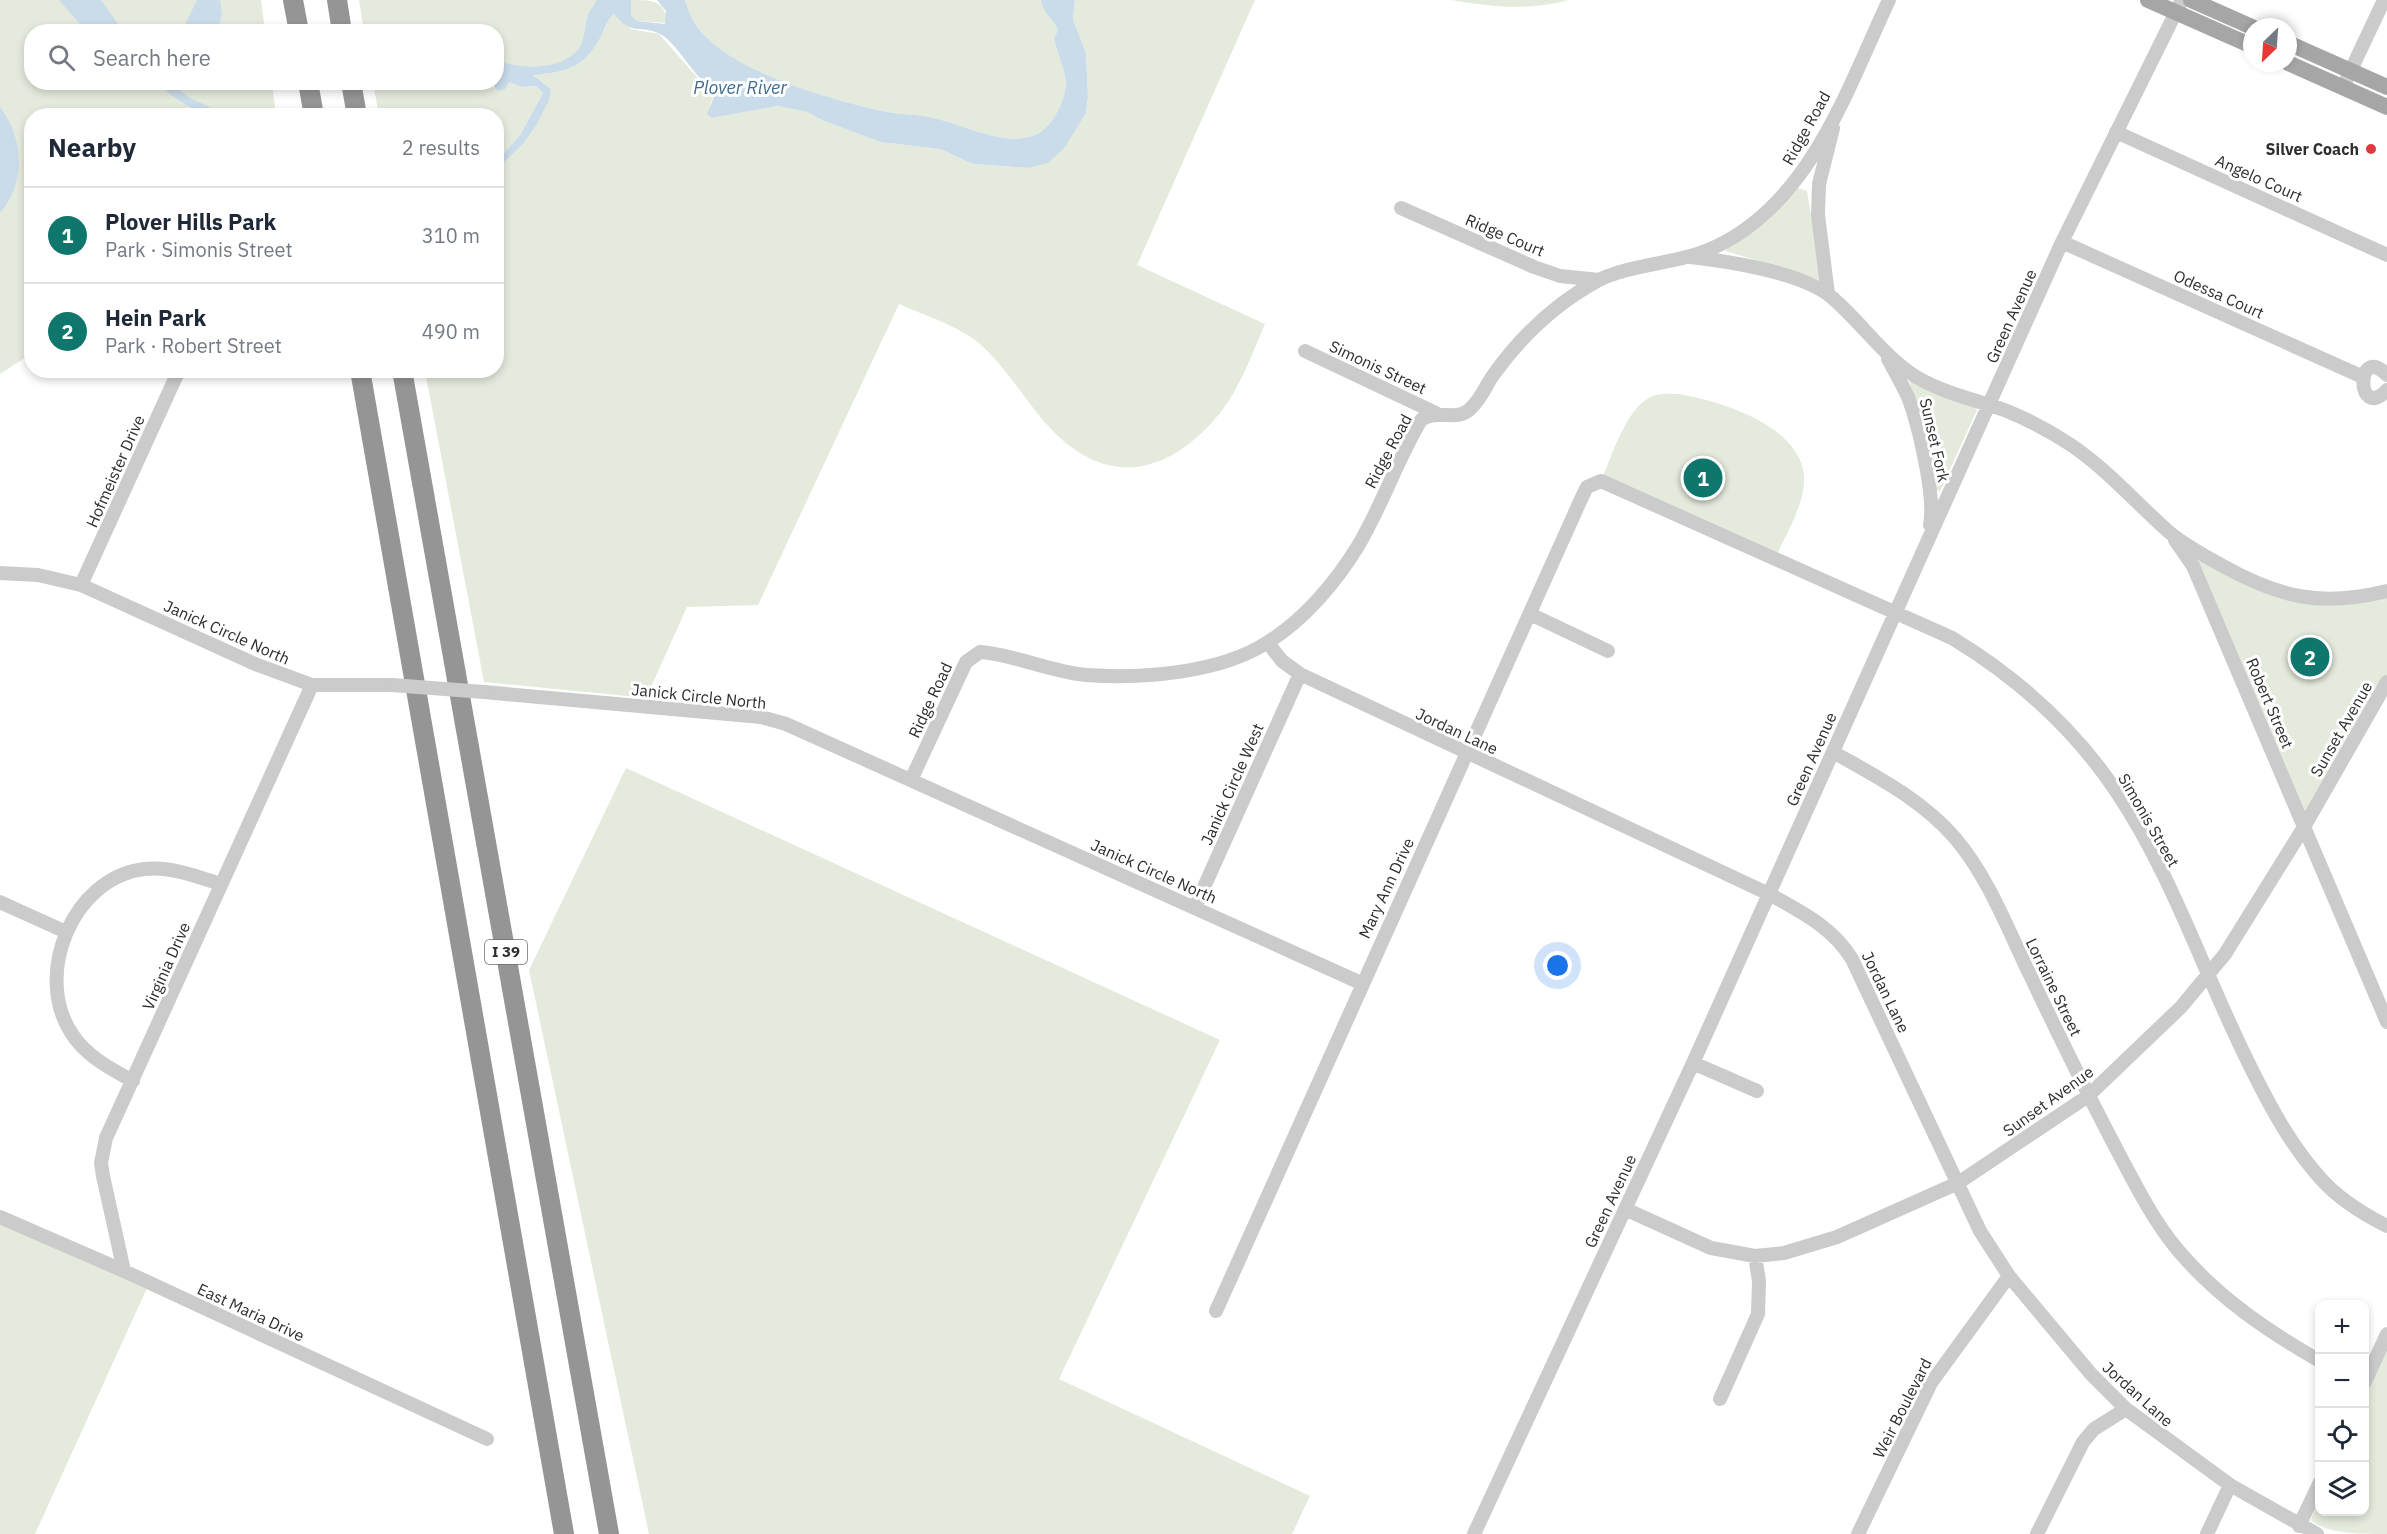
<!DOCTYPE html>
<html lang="en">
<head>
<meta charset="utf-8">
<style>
	:root { --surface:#fff; --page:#f2f2f3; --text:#1f2937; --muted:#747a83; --line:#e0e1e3; --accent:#0f766e }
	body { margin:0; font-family:"IBM Plex Sans",sans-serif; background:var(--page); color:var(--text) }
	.controls { position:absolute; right:18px; bottom:18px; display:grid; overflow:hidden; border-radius:12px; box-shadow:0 3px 9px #0003 }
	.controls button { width:54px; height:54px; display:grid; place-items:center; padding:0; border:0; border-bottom:2px solid var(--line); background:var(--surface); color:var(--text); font:30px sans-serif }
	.compass { position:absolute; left:2243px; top:18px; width:54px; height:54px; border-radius:50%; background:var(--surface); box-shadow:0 3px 9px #0003; rotate:205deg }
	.you { position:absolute; left:1558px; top:966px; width:21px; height:21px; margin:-15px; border:4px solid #fff; border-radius:50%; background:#1a73e8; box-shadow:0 0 0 9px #1a73e833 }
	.badge { display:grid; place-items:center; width:39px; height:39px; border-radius:50%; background:var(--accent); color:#fff; font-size:20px; font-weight:700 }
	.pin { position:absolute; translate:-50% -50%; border:3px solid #fff; box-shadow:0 2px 6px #0006 }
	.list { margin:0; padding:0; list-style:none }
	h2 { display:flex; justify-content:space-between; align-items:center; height:78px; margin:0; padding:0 24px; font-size:26px }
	h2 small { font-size:20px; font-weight:400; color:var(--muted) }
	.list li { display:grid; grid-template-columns:39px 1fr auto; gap:18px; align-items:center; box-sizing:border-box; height:96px; padding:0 24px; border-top:2px solid var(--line) }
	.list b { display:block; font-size:22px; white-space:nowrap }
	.list p { margin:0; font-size:20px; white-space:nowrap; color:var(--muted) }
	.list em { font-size:20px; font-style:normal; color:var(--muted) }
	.icon { flex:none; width:33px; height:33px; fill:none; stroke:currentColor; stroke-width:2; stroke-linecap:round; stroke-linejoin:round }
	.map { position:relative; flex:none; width:2387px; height:1534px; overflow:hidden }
	.search { position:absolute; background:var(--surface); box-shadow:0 3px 9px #0003; left:24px; top:24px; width:480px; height:66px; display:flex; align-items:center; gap:15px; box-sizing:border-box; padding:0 21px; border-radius:24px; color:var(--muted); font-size:22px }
	.panel { position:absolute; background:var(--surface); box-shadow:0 3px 9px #0003; left:24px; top:108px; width:480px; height:270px; border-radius:24px }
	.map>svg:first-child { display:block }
	.green { fill:#e4ebdd }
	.water { fill:#cadcea }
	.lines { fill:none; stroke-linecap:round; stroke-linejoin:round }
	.minor { stroke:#cbcbcb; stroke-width:14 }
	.major { stroke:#a6a6a6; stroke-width:16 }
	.highway { stroke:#959595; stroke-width:20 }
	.minor-bridge { stroke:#cbcbcb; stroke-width:14 }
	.poi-dot { fill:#dc3a3f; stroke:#fff; stroke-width:2 }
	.labels { text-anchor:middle; stroke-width:6; stroke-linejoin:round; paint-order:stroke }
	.shield { fill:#fff; stroke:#6d6d6d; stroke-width:1.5 }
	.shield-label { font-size:15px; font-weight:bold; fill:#2e2e2e }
	.street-label { font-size:16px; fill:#2e2e2e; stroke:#fff }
	.poi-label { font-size:16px; font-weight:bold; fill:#2e2e2e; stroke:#fff; text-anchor:end }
	.water-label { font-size:18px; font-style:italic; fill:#406c8d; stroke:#fff }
</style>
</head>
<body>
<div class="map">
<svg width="2387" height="1534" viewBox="0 0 2387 1534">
	<rect width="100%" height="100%" fill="#fff"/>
	<path class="green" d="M0,0H261L265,31L32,32V82L272,83L276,115L32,116L31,354L0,374Z
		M359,0H596C594,6 592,7 589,12C584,22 586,37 579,48C564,69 527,69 505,64L497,51L496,32L364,31Z
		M631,0C652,0 666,0 667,23L637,21L631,15Z
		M685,0H1041L1058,30L1054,38C1056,49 1066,74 1066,82C1066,99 1052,129 1035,135C1005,147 966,126 938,119C921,114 904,115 888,112C832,100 729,74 696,25C691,18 688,8 685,0Z
		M1075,0H1255L1137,265L1265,324C1252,354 1240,388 1220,413C1182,460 1129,488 1074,449C1036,423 1015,375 980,344C957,325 926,316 899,304L758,605L687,607L646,698L484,682L425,371L496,370L497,169L524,143L551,89L532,74H547L604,31L609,18L614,14L631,29L659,34L704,85L716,92L710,104L712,118L778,106L807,112L824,121L880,142L940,149L973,164L1028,168L1065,146L1086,113L1088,97L1086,53L1073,19Z
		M1451,0H1569C1528,11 1492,7 1451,0Z
		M509,82L521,87L536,86L543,93L520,135L497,161L496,116L379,115L373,83H491L493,88Z
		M1798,188L1807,191L1821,277L1819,280L1726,251L1728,246L1767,221Z
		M1908,378L1974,406L1977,410L1940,491L1935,490L1917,404Z
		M1679,394C1720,401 1799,425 1804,475C1806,503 1786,534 1775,558L1601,481C1612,457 1627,402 1656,395C1663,393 1672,394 1679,394Z
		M2171,533L2298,597L2387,591V682L2304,827L2222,631Z
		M626,768L1220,1040L1059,1379L1310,1496L1292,1534H649L529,970Z
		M0,1223L147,1288L35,1534H0Z
		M2387,1350V1534C2364,1534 2325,1534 2311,1520L2319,1497L2320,1512H2364L2365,1399Z"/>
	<path class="water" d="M59,0H101L123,31H86Z
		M197,0H220L222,15L217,31H182Z
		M596,0H631V15L637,21L665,24L666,11L657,0H685C688,8 691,18 696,25C729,73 833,100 888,112C904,115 922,114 938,119C966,126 1006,147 1035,135C1052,129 1066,99 1066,82C1066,74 1056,49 1054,38L1058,30C1053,18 1043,14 1041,0H1075L1073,19L1086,53L1088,97L1086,113L1065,147L1048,163L1028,168L973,164L940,149L880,142L824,121L807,112L778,106L712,118L707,114L716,92C693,78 678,43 660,34C641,24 632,37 614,14C607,19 606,27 602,34C586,67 567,72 533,75L551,89L549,100L538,122L524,143L497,169V161L520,135L543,93L536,86L521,87L509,82L505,89L498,91L491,83L496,82L497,51L505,63C527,69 564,69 579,48C586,37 584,22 589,12C592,7 594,6 596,0Z
		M158,83H170L190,98L227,115C200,116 177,102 158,83Z
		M0,107C24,137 26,184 0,213Z"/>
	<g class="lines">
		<path class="minor" d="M2343,87L2384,0
			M2116,132L2387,255
			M1401,208L1534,267L1560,276L1599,280
			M2062,242L2363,377
			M1690,257C1727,261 1799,272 1829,295C1861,321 1882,356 1918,378C1946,394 1977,400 2007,411C2029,420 2051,432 2071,445C2108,470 2136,503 2169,532C2184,545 2205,556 2223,566C2281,598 2321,607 2387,591
			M1828,294L1818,215L1819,184L1833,128
			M1305,351L1436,413
			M1888,359C1895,372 1902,384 1908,397C1918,423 1936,497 1930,525
			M2387,375C2355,342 2356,423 2387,390
			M2175,540L2193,566L2387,1022
			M0,573L38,575L81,585L255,664L312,685H392
			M81,585L179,370
			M1530,614L1608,651
			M1268,643L1282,661L1300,674L1769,894C1802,912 1832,927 1852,959L1980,1231L2009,1276L2091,1374L2126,1409L2230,1485L2317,1534
			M484,692L761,717L786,724L1361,983
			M1833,752C1877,777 1921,799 1955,838C1989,878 2008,930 2031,977C2059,1036 2088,1095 2118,1152C2136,1186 2153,1220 2177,1249C2216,1296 2267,1331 2320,1361
			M911,780L966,662L980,652C1014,654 1050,672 1087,675C1142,679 1221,673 1268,642C1304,620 1336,582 1358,546C1382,506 1397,460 1421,420C1437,408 1458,423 1471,408C1481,399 1486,385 1494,374C1522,335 1555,304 1597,281C1632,263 1680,264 1715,247C1811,202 1847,89 1889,0
			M0,902L66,932
			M1195,907L1300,674
			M1693,1063L1757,1091
			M133,1081C111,1069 86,1056 72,1034C33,976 72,878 144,869C170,866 196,876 220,884
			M1625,1209L1711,1248L1755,1256L1784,1253L1837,1237L1958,1183L2088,1096L2181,1007L2225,954L2304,827L2387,682
			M0,1217L124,1271L487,1439
			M124,1271L103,1176L101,1163L106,1138L312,685
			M1216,1311L1582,497L1587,487L1601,481L1952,638C2018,678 2073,727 2116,791C2174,877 2206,980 2253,1072C2272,1110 2292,1147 2321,1179C2339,1199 2363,1214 2387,1226
			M2364,1384L2387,1334
			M1720,1399L1758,1314L1759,1281L1755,1256
			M2299,1526L2320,1482
			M1474,1534L1693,1063L2062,242L2182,0
			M1858,1534L1931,1383L2009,1276
			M2037,1534L2083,1442L2094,1429L2126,1409
			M2207,1534L2230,1485"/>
		<path class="major" d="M2148,0L2252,46
			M2191,0L2252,27
			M2288,43L2387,87
			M2288,63L2387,107"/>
		<path class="highway" d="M293,0L299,32
			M337,0L342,32
			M308,82L314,116
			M351,82L357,116
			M360,370L564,1534
			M402,370L609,1534"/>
		<path class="minor-bridge" d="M392,685L484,692"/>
	</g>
	<circle class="poi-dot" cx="2371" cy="149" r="6"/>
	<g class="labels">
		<rect class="shield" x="485" y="940" width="42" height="24" rx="4.5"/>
		<g class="shield-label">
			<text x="506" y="957">I 39</text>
		</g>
		<g class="street-label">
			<text transform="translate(1806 128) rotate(-61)" y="6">Ridge Road</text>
			<text transform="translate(2259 178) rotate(24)" y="6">Angelo Court</text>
			<text transform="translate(1505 235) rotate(23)" y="6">Ridge Court</text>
			<text transform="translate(2219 294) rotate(24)" y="6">Odessa Court</text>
			<text transform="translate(2011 316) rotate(-66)" y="6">Green Avenue</text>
			<text transform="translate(1378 367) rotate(25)" y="6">Simonis Street</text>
			<text transform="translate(1935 440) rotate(77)" y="6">Sunset Fork</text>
			<text transform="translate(1388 451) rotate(-62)" y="6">Ridge Road</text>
			<text transform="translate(115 471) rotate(-66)" y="6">Hofmeister Drive</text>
			<text transform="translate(227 632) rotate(24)" y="6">Janick Circle North</text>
			<text transform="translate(699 696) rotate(6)" y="6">Janick Circle North</text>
			<text transform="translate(930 700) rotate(-65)" y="6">Ridge Road</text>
			<text transform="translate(2270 703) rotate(67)" y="6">Robert Street</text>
			<text transform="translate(2341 729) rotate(-60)" y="6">Sunset Avenue</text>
			<text transform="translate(1457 731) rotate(25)" y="6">Jordan Lane</text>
			<text transform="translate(1811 759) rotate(-66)" y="6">Green Avenue</text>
			<text transform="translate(1232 784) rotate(-66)" y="6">Janick Circle West</text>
			<text transform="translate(2149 820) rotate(60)" y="6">Simonis Street</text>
			<text transform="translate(1154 871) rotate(24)" y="6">Janick Circle North</text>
			<text transform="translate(1386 888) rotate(-65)" y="6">Mary Ann Drive</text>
			<text transform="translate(166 966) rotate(-66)" y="6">Virginia Drive</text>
			<text transform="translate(2054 987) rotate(64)" y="6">Lorraine Street</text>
			<text transform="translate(1886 992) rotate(64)" y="6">Jordan Lane</text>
			<text transform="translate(2048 1101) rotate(-36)" y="6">Sunset Avenue</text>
			<text transform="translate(1610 1201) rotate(-65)" y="6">Green Avenue</text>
			<text transform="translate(251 1312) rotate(25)" y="6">East Maria Drive</text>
			<text transform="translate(2138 1394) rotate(42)" y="6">Jordan Lane</text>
			<text transform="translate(1902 1408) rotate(-63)" y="6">Weir Boulevard</text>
		</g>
		<g class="poi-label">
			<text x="2359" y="155">Silver Coach</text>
		</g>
		<g class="water-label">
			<text x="740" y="94">Plover River</text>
		</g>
	</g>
</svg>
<div class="controls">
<button>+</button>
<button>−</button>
<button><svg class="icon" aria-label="locate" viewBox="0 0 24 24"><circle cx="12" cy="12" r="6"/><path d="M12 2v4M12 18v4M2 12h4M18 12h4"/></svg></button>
<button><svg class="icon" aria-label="layers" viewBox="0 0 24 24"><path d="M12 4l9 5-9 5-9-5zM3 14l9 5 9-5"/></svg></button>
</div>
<svg class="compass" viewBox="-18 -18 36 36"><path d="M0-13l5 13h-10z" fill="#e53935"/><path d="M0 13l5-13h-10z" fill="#747a83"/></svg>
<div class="you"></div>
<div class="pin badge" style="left:1703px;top:478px">1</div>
<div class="pin badge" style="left:2310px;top:657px">2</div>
<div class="search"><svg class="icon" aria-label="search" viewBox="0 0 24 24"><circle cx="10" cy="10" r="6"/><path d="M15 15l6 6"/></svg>Search here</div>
<section class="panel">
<h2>Nearby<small>2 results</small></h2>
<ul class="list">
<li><span class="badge">1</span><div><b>Plover Hills Park</b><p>Park · Simonis Street</p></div><em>310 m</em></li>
<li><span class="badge">2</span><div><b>Hein Park</b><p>Park · Robert Street</p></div><em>490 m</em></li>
</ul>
</section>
</div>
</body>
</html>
